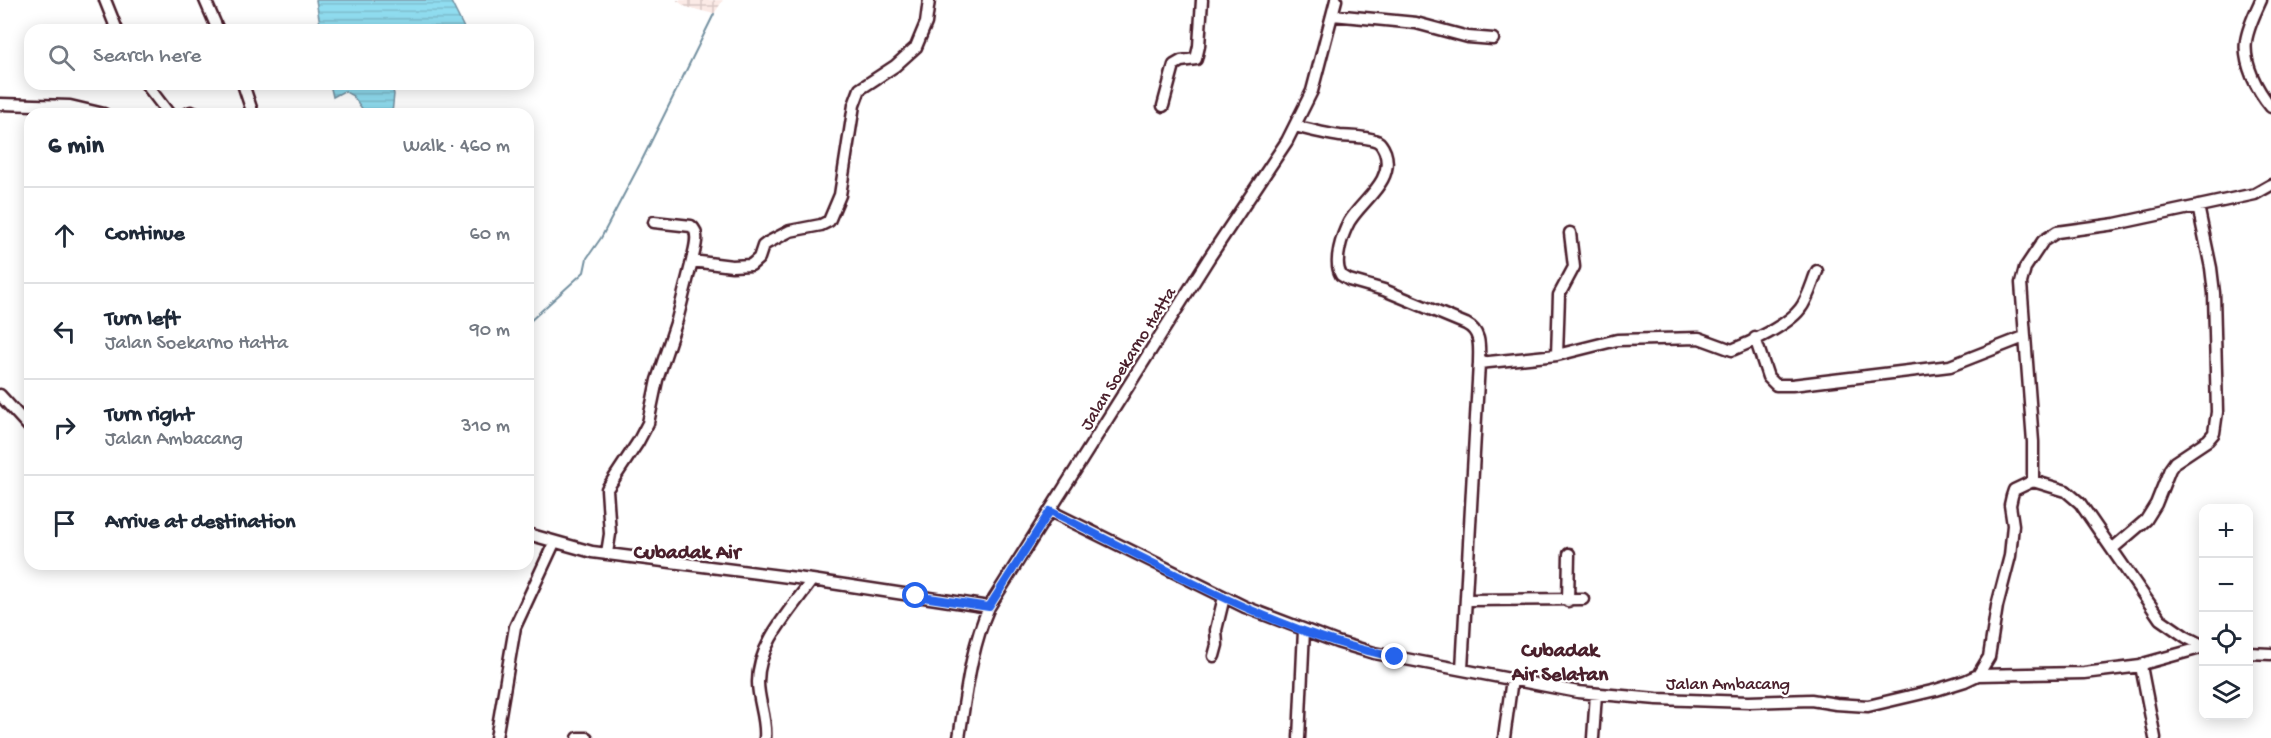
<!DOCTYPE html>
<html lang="en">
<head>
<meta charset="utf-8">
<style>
	:root { --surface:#fff; --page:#f2f2f3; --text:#1f2937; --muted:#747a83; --line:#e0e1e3 }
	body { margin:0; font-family:"Gochi Hand",sans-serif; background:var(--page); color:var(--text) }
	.controls { position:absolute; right:18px; bottom:18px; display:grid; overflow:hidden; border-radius:12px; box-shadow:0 3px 15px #0003 }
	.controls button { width:54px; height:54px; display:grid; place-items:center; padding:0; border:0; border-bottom:2px solid var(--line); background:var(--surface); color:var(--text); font:30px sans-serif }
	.stop { position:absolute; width:18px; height:18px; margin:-14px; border:4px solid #2563eb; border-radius:50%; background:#fff }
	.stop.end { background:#2563eb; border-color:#fff; box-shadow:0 2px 6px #0008 }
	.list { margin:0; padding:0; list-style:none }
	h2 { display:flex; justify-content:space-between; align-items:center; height:78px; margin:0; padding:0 24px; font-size:26px }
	h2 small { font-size:20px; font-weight:400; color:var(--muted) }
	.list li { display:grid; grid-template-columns:39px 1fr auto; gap:18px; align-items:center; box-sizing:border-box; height:96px; padding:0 24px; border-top:2px solid var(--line) }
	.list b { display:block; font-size:22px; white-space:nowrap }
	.list p { margin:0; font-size:20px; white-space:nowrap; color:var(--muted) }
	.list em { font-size:20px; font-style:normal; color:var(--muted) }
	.icon { flex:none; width:33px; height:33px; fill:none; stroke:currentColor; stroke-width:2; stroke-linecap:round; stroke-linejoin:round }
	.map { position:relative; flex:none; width:2271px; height:738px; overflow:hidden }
	.search { position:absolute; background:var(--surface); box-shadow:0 3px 15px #0003; left:24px; top:24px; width:510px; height:66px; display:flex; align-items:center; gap:15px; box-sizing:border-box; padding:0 21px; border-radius:18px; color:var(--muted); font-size:22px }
	.panel { position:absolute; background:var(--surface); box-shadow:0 3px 15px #0003; left:24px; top:108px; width:510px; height:462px; border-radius:18px }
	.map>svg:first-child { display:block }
	.industrial { fill:url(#industrial-grid) }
	.water { fill:url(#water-rules); stroke:#7491a1; stroke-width:1.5 }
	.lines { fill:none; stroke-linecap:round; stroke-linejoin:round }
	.stream { stroke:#7491a1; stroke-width:2 }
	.minor-casing { stroke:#4a1f2b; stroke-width:15 }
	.minor { stroke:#fff; stroke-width:10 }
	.route { stroke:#2563eb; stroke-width:8 }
	.labels { text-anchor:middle; stroke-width:4.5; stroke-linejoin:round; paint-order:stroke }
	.street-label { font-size:18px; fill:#4a1f2b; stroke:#fff }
	.quarter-label { font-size:21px; font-weight:bold; fill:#4a1f2b; stroke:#fff }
</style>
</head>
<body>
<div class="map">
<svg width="2271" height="738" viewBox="0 0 2271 738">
	<defs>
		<pattern id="industrial-grid" width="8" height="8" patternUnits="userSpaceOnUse" patternTransform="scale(1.5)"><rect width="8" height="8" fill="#fbeae6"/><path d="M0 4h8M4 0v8" fill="none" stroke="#d9c8c5"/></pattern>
		<pattern id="water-rules" width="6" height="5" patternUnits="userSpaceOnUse" patternTransform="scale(1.5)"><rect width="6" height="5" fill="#90ddf0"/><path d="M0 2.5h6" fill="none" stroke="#7ebdce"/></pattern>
	</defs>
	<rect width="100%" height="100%" fill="#fff"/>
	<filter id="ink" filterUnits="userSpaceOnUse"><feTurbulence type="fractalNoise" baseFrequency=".0167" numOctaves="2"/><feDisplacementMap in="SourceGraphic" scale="12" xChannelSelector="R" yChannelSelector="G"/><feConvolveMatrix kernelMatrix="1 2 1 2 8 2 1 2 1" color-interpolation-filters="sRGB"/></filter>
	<g filter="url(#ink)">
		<path class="industrial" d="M676,0H723L714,14L686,7Z"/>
		<path class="water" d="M316,0H450L465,30H321Z
			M330,84H391L394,94L392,114H366L353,96L344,91L333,97Z"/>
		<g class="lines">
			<path class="stream" d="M528,323L584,272L587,258L601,238L640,164L714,14"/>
			<defs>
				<path id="minor" d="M105,0L117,30
					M205,0L218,30
					M2261,0C2255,13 2248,27 2246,41C2243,64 2257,90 2271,107
					M1333,15L1416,23L1468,37L1493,39
					M146,84L169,114
					M243,84L253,114
					M0,104L70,106L104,114
					M1163,106L1174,65L1181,61L1196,59L1199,46L1202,0
					M187,114L191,112L196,114
					M1295,126C1310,130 1325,134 1340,136C1351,137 1366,136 1377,141C1381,143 1383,147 1385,152C1395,181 1362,200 1349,222C1342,235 1333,262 1341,275L1349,280L1384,290L1466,324C1482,332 1479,348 1479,363L1462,669
					M654,222L691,226C701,233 694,250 692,261
					M1755,338L1768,377L1776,385H1792L1950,366L2024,337
					M1557,355L1559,295L1574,267L1570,233
					M1479,363L1557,355L1617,340L1699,338L1732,350C1750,343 1788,325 1800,309C1808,299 1812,283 1817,271
					M0,395L30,428
					M2033,481V442L2021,283L2025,268L2043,241L2057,232L2115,224L2255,194L2271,185
					M1050,511L1245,607L1337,642L1374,653L1578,692L1657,699L1749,702L1811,700L1836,704L1868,706L1936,690L1965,681L1978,675L1989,657L1997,606L2010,556L2013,525L2010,505L2012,496L2014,490L2033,481L2066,491L2080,503L2160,619L2186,637L2204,646
					M528,534L592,552L812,580L989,607
					M2112,549L2146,520L2156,504L2170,469L2175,462L2208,440L2214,433L2217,412L2214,293L2211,268L2198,206
					M607,553L610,534L607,489L638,442L648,423L657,380L677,320L692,261L732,266L751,265L759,258L763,246L767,243L790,231L821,225L829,221L840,195L854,105L860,89L895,66L916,47L926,23L929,0
					M1467,600L1583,599
					M1568,601L1569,554
					M2248,653L2271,654
					M1214,656L1217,645L1216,630L1224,597
					M1978,675L2084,673L2141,666
					M496,738L515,627L554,543
					M578,738H587
					M765,738C767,719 758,701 758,682C758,643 791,610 812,580
					M959,738C966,694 971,647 989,607L1209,258L1287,141L1312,91L1336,0
					M1299,738L1304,630
					M1504,738L1512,679
					M1593,738L1596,694
					M2155,738L2141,666L2146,663L2204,647"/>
			</defs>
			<use href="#minor" class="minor-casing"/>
			<use href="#minor" class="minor"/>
		</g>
	</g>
	<g class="lines" filter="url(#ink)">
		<path class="route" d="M916,596L989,607L1050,511C1158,564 1276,634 1395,657"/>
	</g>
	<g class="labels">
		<g class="street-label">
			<text transform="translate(1127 358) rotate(-58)" y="6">Jalan Soekarno Hatta</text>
			<text x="1728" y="689">Jalan Ambacang</text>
		</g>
		<g class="quarter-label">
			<text x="687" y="558">Cubadak Air</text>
			<text x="1560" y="656">Cubadak<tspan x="1560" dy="24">Air Selatan</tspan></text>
		</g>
	</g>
</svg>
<div class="controls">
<button>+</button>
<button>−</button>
<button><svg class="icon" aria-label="locate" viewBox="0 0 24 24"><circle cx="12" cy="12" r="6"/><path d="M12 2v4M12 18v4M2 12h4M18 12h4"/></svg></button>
<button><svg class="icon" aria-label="layers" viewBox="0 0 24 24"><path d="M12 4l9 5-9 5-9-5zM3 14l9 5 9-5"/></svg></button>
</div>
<div class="stop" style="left:916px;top:596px"></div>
<div class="stop end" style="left:1395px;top:657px"></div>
<div class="search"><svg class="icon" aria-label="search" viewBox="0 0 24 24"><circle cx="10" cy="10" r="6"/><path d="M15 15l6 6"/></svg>Search here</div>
<section class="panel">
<h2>6 min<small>Walk · 460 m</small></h2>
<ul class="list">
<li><svg class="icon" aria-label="ahead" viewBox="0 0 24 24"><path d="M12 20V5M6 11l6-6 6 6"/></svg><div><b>Continue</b></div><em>60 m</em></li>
<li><svg class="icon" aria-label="left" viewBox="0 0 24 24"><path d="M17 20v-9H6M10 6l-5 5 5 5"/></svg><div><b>Turn left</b><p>Jalan Soekarno Hatta</p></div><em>90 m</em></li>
<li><svg class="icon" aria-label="right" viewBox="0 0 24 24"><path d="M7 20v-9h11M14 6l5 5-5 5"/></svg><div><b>Turn right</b><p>Jalan Ambacang</p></div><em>310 m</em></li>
<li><svg class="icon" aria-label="arrive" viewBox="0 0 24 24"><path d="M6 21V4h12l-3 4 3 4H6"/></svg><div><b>Arrive at destination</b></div></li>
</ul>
</section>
</div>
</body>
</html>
